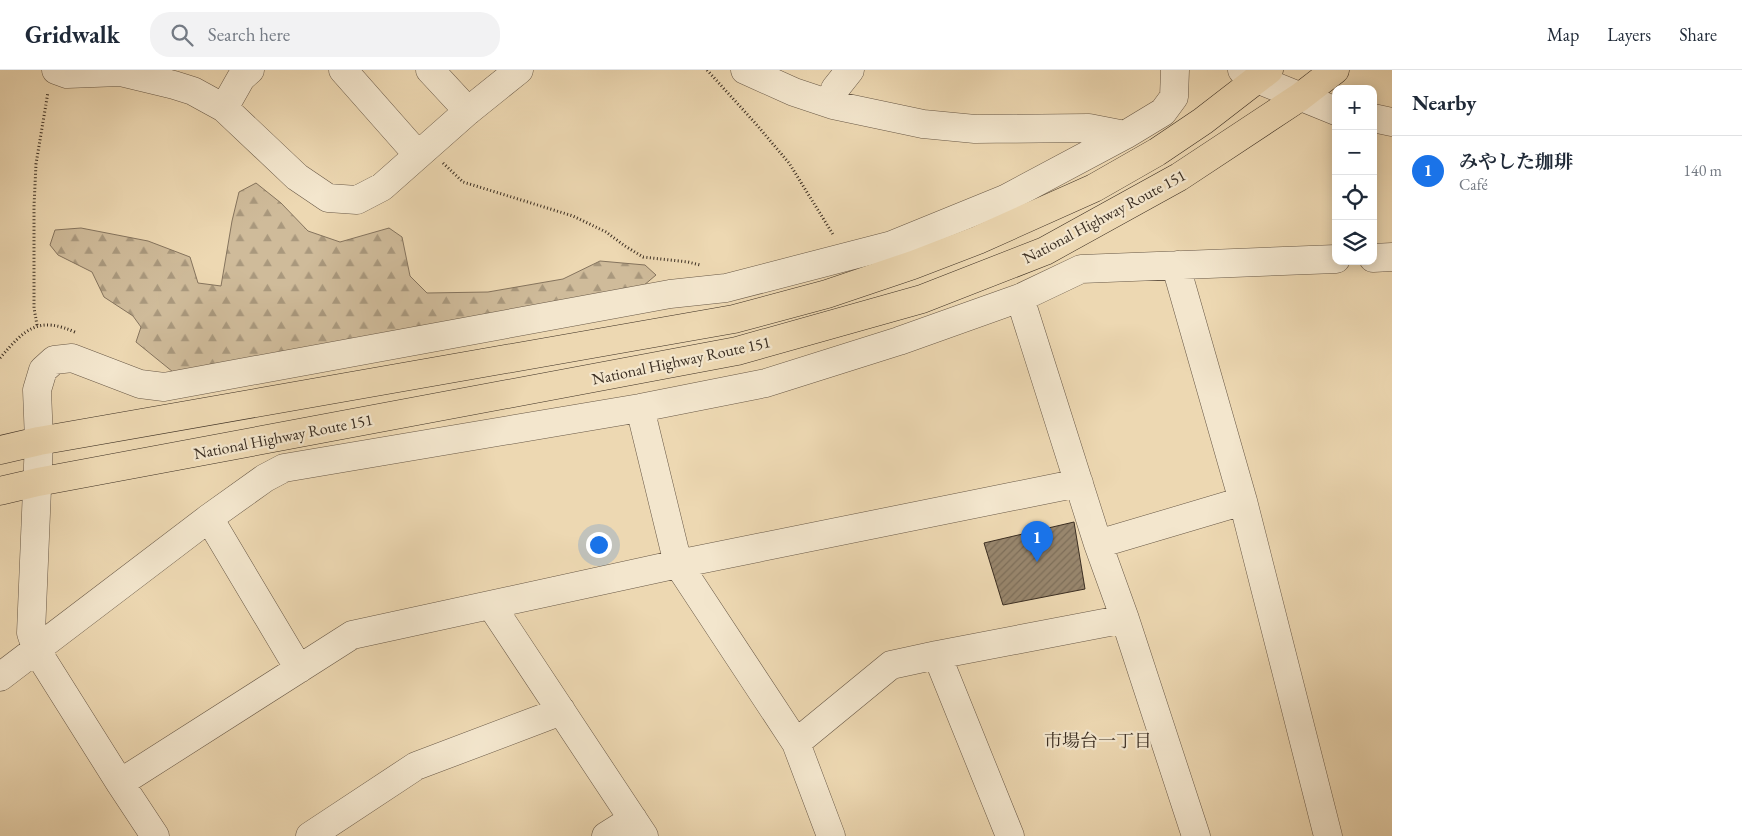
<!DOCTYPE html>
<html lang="en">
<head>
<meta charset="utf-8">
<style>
	:root { --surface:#fff; --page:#f2f2f3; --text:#1f2937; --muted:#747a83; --line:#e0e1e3; --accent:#1a73e8 }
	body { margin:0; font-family:"EB Garamond","Noto Serif JP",serif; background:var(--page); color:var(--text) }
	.controls { position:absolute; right:15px; top:15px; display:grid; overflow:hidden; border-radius:10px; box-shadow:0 2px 12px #0003 }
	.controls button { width:45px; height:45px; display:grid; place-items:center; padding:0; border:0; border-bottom:1px solid var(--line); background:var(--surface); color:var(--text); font:25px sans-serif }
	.you { position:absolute; left:598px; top:474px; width:18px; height:18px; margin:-12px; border:4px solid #fff; border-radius:50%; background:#1a73e8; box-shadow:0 0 0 8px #1a73e833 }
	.badge { display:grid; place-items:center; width:32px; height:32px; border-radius:50%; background:var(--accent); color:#fff; font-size:16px; font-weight:700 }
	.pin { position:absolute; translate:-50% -41px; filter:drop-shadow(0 1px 2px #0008) }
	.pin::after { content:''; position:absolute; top:26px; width:18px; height:15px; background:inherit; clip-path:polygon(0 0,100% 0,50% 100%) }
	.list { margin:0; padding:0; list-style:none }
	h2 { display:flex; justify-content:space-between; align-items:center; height:65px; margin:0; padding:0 20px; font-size:21px }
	h2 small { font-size:16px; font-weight:400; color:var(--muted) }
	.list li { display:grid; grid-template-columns:32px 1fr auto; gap:15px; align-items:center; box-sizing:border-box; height:70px; padding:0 20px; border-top:1px solid var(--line) }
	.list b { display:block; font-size:19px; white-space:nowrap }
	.list p { margin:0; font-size:16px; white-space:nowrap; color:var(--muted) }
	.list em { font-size:16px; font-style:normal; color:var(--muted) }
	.icon { flex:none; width:28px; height:28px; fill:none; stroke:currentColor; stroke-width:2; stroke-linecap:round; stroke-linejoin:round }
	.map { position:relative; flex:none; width:1392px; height:766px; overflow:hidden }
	header { display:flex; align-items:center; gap:30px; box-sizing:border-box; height:70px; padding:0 25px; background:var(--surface); border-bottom:1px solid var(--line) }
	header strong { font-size:24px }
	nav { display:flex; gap:28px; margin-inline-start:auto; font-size:18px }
	.search { width:350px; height:45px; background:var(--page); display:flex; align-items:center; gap:12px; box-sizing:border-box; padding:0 18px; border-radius:20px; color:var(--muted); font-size:19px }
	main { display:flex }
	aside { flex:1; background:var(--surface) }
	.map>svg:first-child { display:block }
	.forest { fill:url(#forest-firs); stroke:#85745e }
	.building { fill:url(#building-hatch); stroke:#3b2e22 }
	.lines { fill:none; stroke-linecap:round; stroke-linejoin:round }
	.minor-casing { stroke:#685846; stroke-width:29 }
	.highway-casing { stroke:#3b2e22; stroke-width:29 }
	.path { stroke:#3b2e22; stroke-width:3; stroke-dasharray:1 2.5; stroke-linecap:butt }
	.minor { stroke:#f3e6cd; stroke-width:28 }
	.highway { stroke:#edd8b2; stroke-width:28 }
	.labels { text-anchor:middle; stroke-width:4.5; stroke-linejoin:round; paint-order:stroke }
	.street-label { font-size:16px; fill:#3b2e22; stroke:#f3e6cd }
	.neighbourhood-label { font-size:18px; fill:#3b2e22; stroke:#f3e6cd }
</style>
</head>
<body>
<header>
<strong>Gridwalk</strong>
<div class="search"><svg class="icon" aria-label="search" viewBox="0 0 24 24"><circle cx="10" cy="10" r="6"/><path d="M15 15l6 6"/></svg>Search here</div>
<nav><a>Map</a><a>Layers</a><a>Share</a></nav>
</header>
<main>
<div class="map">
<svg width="1392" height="766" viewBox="0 0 1392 766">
	<defs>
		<pattern id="forest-firs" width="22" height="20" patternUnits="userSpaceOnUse" patternTransform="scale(1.25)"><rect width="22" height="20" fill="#cfbb9a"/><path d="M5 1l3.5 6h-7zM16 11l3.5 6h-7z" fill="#a9987d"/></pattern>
		<pattern id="building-hatch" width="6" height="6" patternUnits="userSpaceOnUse" patternTransform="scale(1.25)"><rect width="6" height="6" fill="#98866d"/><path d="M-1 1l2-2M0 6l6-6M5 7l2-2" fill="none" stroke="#7d6e59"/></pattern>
	</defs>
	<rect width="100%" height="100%" fill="#edd8b2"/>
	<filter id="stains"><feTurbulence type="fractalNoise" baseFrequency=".004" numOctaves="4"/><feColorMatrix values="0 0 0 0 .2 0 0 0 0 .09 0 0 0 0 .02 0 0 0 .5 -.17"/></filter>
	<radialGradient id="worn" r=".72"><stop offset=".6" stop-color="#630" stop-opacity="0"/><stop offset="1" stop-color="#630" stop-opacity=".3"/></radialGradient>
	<path class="forest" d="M256,113L281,133L308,161L340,172L389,158L402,167L410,206L427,223L488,222L563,209L600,191L645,195L656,205L643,216L173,302L136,272L141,257L133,246L104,227L92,202L58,185L50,175L55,160L81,158L148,171L190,187L198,213L221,216L232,151L239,122Z"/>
	<path class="building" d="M1074,452L1085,519L1003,535L984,473Z"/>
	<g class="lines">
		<defs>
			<path id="minor" d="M56,0L67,4L120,2L174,15L193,21L224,38L297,107L328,128L357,130L382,117L468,41L519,0
				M343,0L418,85
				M430,0L468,41
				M745,0L794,22L833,35L923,54L975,59L1089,58L1125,65L1163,42L1174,27L1175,0
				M1242,0L1257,9L1336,41
				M833,35L835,19L850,0
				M224,38L241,8L250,0
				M1373,48L1392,52
				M1373,188L1392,187
				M1178,195L1179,207L1243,431L1328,766
				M1020,228L1098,474L1125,549L1196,766
				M640,338L678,494L796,673L831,766
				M209,448L299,599
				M1098,474L1243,431
				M491,535L644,766
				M937,585L1010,766
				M0,607L209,448L265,408L284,398L640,338L766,313L899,271L1020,228L1081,199L1336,189
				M796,673L891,595L937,585L1125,549
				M120,713L352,565L678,494L1079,413
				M155,766L120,713L37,581L31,563L39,371L37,320L43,300L54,290L72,288L140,314L164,317L670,224L726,218L892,175L1005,129L1125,65
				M310,766L416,696L551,645L561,640
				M606,766L633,749"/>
			<path id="highway" d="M0,380L39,371L734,249L827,224L913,195L978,170L1094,118L1157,82L1203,51L1269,0
				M0,421L38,412L737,281L922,229L1045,181L1179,107L1300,27L1335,0"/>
		</defs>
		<use href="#minor" class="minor-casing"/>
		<use href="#highway" class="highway-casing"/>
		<path class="path" d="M707,0L756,54L789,93L834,166
			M443,93L463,112L573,146L606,162L625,176L643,187L688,192L700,195
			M37,255L34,238V136L36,94L48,22
			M0,288C25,259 38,245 77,263"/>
		<use href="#minor" class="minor"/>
		<use href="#highway" class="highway"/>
	</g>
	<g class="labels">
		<g class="street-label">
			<text transform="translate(1104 146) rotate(-28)" y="6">National Highway Route 151</text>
			<text transform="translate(681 290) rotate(-12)" y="6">National Highway Route 151</text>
			<text transform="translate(283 366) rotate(-11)" y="6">National Highway Route 151</text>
		</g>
		<g class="neighbourhood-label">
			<text x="1098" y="677">市場台一丁目</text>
		</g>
	</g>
	<rect width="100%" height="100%" filter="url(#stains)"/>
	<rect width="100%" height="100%" fill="url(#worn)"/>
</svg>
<div class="controls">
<button>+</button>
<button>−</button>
<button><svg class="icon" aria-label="locate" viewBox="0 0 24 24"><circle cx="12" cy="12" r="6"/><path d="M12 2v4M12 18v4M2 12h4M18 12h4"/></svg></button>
<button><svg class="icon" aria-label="layers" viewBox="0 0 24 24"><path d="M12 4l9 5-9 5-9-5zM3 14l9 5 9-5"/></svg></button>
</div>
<div class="you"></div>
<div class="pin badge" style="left:1037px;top:492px">1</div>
</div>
<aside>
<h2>Nearby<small></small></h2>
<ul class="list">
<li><span class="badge">1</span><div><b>みやした珈琲</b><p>Café</p></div><em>140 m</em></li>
</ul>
</aside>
</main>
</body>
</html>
